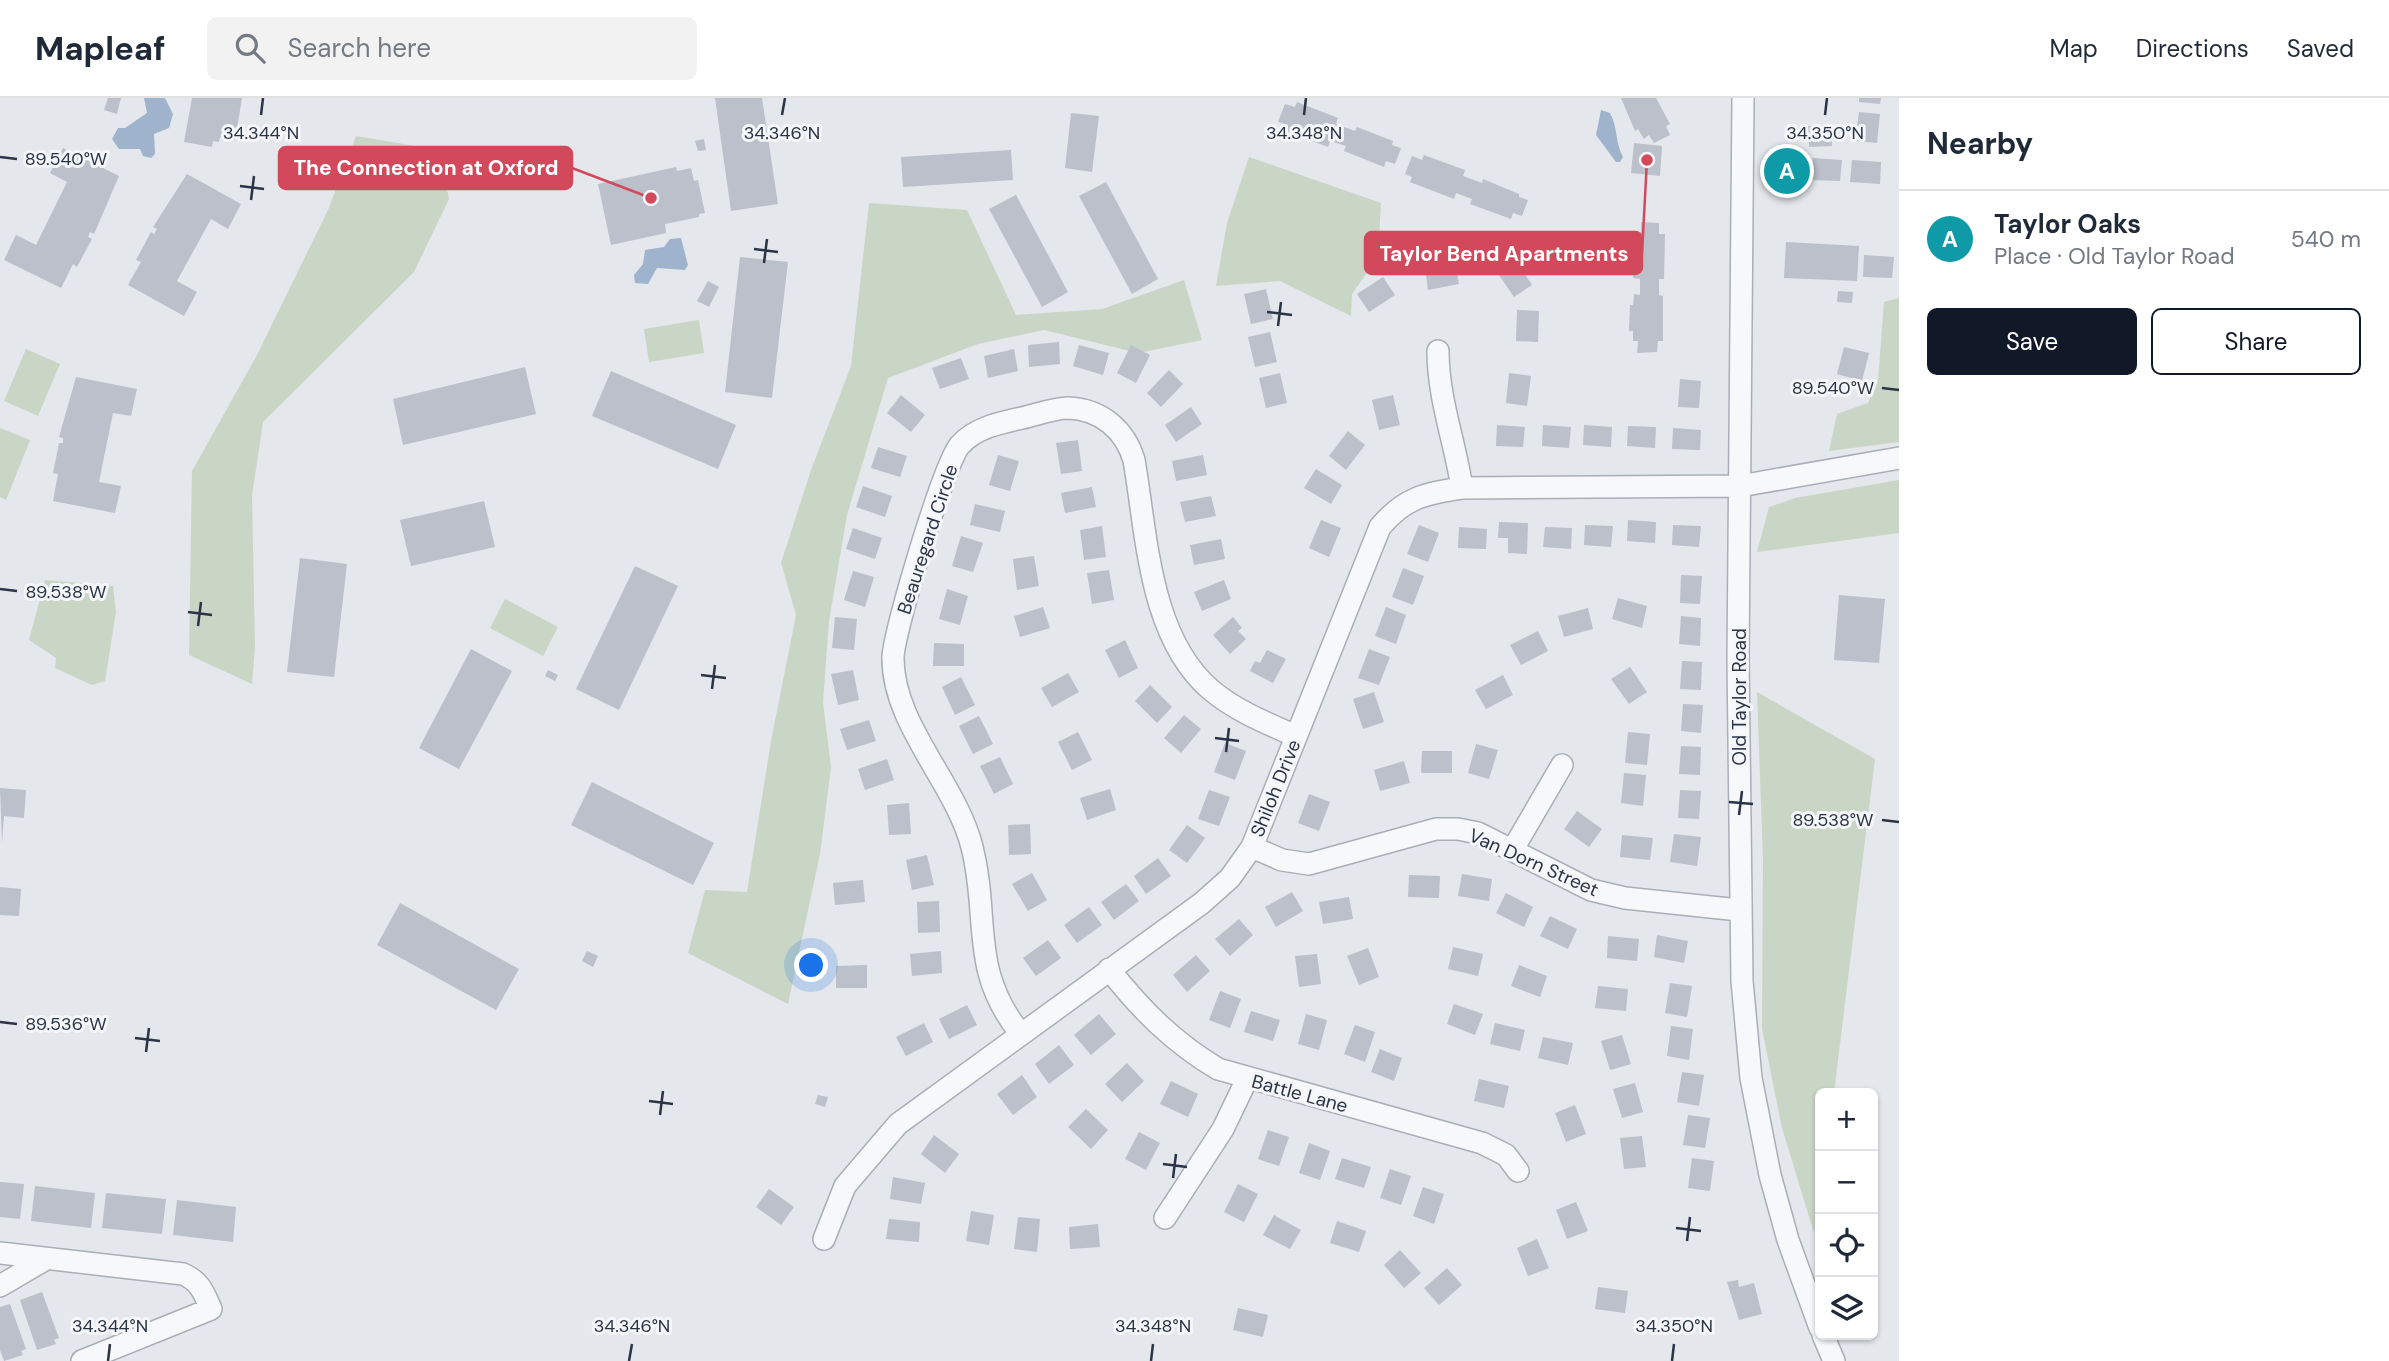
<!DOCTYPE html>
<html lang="en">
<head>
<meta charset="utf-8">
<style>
	:root { --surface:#fff; --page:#f2f2f3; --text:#1f2937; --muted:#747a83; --line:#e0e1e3; --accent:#111827 }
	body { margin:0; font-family:"DM Sans",sans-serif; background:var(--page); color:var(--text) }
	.controls { position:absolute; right:21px; bottom:21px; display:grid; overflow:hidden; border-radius:10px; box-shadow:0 2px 5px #0004 }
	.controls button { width:63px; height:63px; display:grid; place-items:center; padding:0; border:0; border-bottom:2px solid var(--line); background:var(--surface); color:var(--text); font:35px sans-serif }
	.you { position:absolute; left:812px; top:868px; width:24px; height:24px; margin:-18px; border:5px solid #fff; border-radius:50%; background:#1a73e8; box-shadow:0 0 0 10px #1a73e833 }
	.badge { display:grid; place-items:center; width:46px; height:46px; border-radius:50%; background:var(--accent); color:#fff; font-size:23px; font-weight:700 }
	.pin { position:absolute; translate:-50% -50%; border:4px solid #fff; box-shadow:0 2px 7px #0006 }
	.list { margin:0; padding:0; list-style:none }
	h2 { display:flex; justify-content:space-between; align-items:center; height:91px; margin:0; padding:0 28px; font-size:30px }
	h2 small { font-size:23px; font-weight:400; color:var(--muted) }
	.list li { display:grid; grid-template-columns:46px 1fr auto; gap:21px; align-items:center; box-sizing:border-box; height:98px; padding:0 28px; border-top:2px solid var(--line) }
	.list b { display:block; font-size:26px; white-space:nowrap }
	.list p { margin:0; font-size:23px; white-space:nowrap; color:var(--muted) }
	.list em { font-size:23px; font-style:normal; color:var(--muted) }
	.actions { display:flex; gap:14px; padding:21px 28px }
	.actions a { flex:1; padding:16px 0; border:2px solid var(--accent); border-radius:10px; text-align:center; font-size:24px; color:var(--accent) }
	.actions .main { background:var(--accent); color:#fff }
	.icon { flex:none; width:38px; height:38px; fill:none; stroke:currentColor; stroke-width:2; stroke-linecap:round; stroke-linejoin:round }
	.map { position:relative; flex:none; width:1899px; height:1263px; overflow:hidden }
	header { display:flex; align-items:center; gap:42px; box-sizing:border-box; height:98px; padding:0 35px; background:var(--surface); border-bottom:2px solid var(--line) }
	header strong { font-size:33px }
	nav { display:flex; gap:38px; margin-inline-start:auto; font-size:24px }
	.search { width:490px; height:63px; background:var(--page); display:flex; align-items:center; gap:18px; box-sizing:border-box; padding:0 24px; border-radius:10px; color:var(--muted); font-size:26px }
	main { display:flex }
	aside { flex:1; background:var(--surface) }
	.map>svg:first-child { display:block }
	.green { fill:#c9d6c5 }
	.water { fill:#9fb4cc }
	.building { fill:#bbc0ca }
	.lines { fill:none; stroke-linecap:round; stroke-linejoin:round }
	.minor-casing { stroke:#a9aeb7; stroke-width:24 }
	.minor { stroke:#f7f8fa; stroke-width:21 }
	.ticks { fill:none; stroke:#2b3445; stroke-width:2.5 }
	.labels { text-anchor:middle; stroke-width:6; stroke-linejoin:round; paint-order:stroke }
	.street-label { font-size:19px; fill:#2b3445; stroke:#f4f6f9 }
	.ticks-label { font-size:18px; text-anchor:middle; fill:#2b3445; stroke:#f4f6f9; stroke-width:6; stroke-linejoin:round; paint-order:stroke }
	.leader { fill:none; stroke:#d1495b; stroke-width:2.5 }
	.callout-dot { fill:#d1495b; stroke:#f4f6f9; stroke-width:2.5 }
	.callout { fill:#d1495b; stroke:#d1495b; stroke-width:2.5 }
	.callout-label { font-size:21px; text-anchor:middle; font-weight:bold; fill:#fff }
</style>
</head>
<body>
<header>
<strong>Mapleaf</strong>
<div class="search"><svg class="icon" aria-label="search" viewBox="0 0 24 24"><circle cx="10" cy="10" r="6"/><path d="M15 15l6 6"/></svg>Search here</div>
<nav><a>Map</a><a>Directions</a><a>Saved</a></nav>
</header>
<main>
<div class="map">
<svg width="1899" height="1263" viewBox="0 0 1899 1263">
	<rect width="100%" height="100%" fill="#e4e7ec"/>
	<path class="green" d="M356,38L439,52L449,101L414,174L263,324L252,398L255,548L252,586L189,557L192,373L256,259L328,112Z
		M1249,59L1381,105L1378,159L1352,196L1351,218L1280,183L1216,188L1227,125Z
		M869,105L967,112L1016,217L1102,211L1184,182L1202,242L1138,255L1044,232L978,246L888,280L847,417L829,523L823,604L831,669L820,756L788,906L688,855L705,792L747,794L771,643L796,517L781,465L811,372L851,268Z
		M1899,200V344L1829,353L1837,316L1868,305L1878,283L1884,204Z
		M699,222L704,255L649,264L644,231Z
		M26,251L60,266L38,318L4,303Z
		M0,330L30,342L6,402L0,399Z
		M1899,382V435L1757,454L1769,409L1795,400Z
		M45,482L113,488L116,514L105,583L92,587L55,570L56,560L29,542Z
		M505,501L558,529L543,558L490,530Z
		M1757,594L1875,661L1834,995H1820V1092L1814,1135L1782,1030L1762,931L1763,761Z"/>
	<path class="water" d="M144,0H165L173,16L169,30L154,36L155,56L151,60L143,58L140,51H119L112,41L118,30H125L147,15Z
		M1601,12L1610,15C1618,30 1615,44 1623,59L1620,64H1616L1596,37Z
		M681,140L688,167L685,172L657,170L648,186L635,185L634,177L643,166L645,152L664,149L670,141Z"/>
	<path class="building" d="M108,0H121L117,16L104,12Z
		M192,0H242L235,42L220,39L219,44L213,43L212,49L184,44Z
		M715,0H762L778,106L731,113Z
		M1621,0H1656L1670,26L1666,28L1670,37L1654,45L1649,37L1644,41L1638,31L1635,33Z
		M1859,0H1881L1880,6L1859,4Z
		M1297,4L1338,20L1336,26L1355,33L1357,29L1393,43L1392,47L1401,50L1395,66L1386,63L1384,69L1344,53L1346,48L1330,43L1328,49L1283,32L1285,26L1278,24L1285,6L1295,9Z
		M1859,14L1880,16L1877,45L1855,43Z
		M1071,15L1099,18L1092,74L1065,70Z
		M1831,27L1832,48L1809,49L1808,28Z
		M704,41L706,52L698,53L695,43Z
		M1634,45L1662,48L1660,78L1631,75Z
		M63,50L119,78L94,136L90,134L88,139L92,141L77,169L73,166L61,190L4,162L16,137L36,147L67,84L50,75Z
		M1011,52L1013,82L903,89L901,59Z
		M1424,57L1465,72L1463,78L1482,85L1483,81L1519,96V99L1528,102L1522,118L1513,115L1511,121L1470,106L1472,101L1456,95L1454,101L1410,84L1412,79L1405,76L1412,58L1422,62Z
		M1813,60L1842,62L1840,83L1811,82Z
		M1773,61L1802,63L1801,84L1771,83Z
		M1852,62L1881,64L1880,86L1850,84Z
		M676,69L677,73L691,70L694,83L698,82L705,115L699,116V119L665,126L666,135L611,147L598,86Z
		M187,76L241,106L228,131L211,121L177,183L197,194L184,218L128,187L141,164L136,162L151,134L154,136L157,131L153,129Z
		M1106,84L1158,181L1132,196L1079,98Z
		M1016,97L1068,194L1042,209L989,111Z
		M1641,124L1659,125V136H1665L1664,181H1659V197L1663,198V243H1658L1657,254L1637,255L1638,243H1633V233H1629L1630,207H1633L1634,196L1640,197V181L1633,180L1634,170L1630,169L1631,144H1634V134H1641Z
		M1786,144L1859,148L1857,183L1784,180Z
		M1864,157L1894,159L1892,180L1863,179Z
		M740,159L788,164L772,300L725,294Z
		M1515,161L1532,187L1514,199L1497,174Z
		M1455,165L1459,186L1428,192L1425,170Z
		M1383,179L1395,197L1369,214L1357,196Z
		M708,183L719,189L709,209L697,203Z
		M1266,191L1273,221L1251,226L1244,196Z
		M1838,193L1853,194L1852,205L1837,204Z
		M1517,212L1539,213L1538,244L1516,243Z
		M1270,234L1277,264L1255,269L1248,239Z
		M1059,244L1060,266L1029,269L1028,247Z
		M1079,247L1109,255L1103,277L1073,268Z
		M1131,247L1150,257L1136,285L1117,275Z
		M1844,249L1869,255L1862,283L1837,276Z
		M1014,251L1018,273L988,280L984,258Z
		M961,260L969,281L940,291L932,270Z
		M525,269L536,316L403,347L393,301Z
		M1169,272L1183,286L1161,309L1147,295Z
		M611,273L736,327L718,371L592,318Z
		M1280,275L1287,305L1266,310L1259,280Z
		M1509,275L1531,278L1527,308L1506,305Z
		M76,279L137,291L131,318L113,315L99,384L121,388L115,415L53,403L58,376L53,375L59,345H63V340L59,339Z
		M1680,281L1701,283L1699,310L1678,309Z
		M901,297L925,317L911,334L887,315Z
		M1393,297L1400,327L1379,332L1372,302Z
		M1191,309L1202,326L1176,344L1165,327Z
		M1497,327L1525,329L1523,349L1496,348Z
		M1543,327L1571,329L1569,350L1542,348Z
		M1584,327L1612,329L1611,349L1583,347Z
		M1628,328L1656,329L1655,350L1627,348Z
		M1673,330L1701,332L1700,352L1672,351Z
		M1348,333L1365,347L1346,372L1329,358Z
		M1078,342L1082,373L1061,376L1056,345Z
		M878,349L907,358L900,379L871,370Z
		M998,357L1019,363L1010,393L989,387Z
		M1203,357L1207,377L1176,383L1172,363Z
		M1316,371L1342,387L1331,406L1304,390Z
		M863,388L892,398L885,419L856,409Z
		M1092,389L1096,409L1065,415L1061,395Z
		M1211,398L1216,418L1185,424L1180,404Z
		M484,403L495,449L411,468L400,422Z
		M975,406L1005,413L1000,434L970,427Z
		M1321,422L1341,430L1329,459L1309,450Z
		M1628,422L1656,424L1655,445L1627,443Z
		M1499,424L1528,425L1527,456L1508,455V440H1498Z
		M1419,427L1439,435L1428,464L1407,456Z
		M1585,427L1613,428L1611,449L1584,447Z
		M1673,427L1701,428L1699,449L1672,447Z
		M1102,428L1106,459L1084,462L1080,432Z
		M1459,429L1487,431L1486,451L1458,450Z
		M1545,429L1572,430L1571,451L1543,449Z
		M853,430L882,440L875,461L846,451Z
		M961,438L983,445L973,474L952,468Z
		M1221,441L1225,461L1194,467L1190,447Z
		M1034,458L1039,488L1017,492L1013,461Z
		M300,460L347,466L334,579L287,574Z
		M635,468L678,488L619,612L576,591Z
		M1403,470L1424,478L1413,507L1392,499Z
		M1109,472L1114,502L1092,506L1087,475Z
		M853,473L874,479L865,509L844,502Z
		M1681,477L1702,478L1700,506L1680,505Z
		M1224,482L1231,501L1202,513L1194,494Z
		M947,491L968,498L960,527L939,521Z
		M1839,497L1885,501L1879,565L1834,562Z
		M1618,500L1647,508L1642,530L1612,521Z
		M1043,509L1050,530L1020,539L1014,518Z
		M1386,509L1406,517L1396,546L1375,538Z
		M1588,510L1593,531L1564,539L1558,518Z
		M1681,518L1701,520L1700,548L1679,546Z
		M835,519L857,521L854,552L832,550Z
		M1233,519L1242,530L1238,533L1246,541L1230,556L1213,537Z
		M1538,533L1548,553L1521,567L1510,547Z
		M1125,542L1138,570L1119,580L1105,552Z
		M934,545L964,546V568H933Z
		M471,551L512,573L459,671L419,650Z
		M1369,551L1390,559L1379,587L1358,580Z
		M1267,552L1286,561L1273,585L1250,573L1255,563L1260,565Z
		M1682,563L1702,564L1701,592L1680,591Z
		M1630,569L1647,594L1629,606L1611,581Z
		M548,572L558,577L555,583L545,578Z
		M853,572L859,602L838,607L831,576Z
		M1068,575L1079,594L1052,609L1041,590Z
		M1503,577L1513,597L1486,611L1475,592Z
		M961,579L975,607L955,617L942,589Z
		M1150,587L1172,609L1157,625L1135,603Z
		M1374,594L1384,624L1363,631L1353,601Z
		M1683,606L1703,607L1701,635L1681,633Z
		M1184,617L1201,631L1181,655L1164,640Z
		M979,618L993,646L973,656L959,628Z
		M869,622L876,643L847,652L840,631Z
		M1078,634L1092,662L1072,672L1058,644Z
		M1628,634L1650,636L1647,667L1625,665Z
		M1225,645L1246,653L1235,682L1214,674Z
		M1476,646L1498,652L1489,681L1468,675Z
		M1681,648L1701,649L1700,677L1679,676Z
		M1422,653H1452V675H1421Z
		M1000,659L1013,686L994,696L980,668Z
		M887,661L894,682L865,692L858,671Z
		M1404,663L1410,685L1380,693L1374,672Z
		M1624,675L1646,677L1643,708L1621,705Z
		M592,684L714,745L693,787L571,727Z
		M0,690L26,692L24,720L4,718L2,745Z
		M1110,691L1116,712L1087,722L1080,700Z
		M1209,692L1230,699L1219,728L1198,721Z
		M1680,692L1701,693L1699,721L1678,720Z
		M1309,696L1330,704L1319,733L1298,725Z
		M909,705L911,736L889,737L887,707Z
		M1577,713L1602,731L1589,749L1564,731Z
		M1030,726L1031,756L1009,757L1008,727Z
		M1187,727L1205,740L1187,765L1169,752Z
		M1674,736L1701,739L1697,768L1670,764Z
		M1622,737L1653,740L1650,762L1620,759Z
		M927,757L934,787L912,792L906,762Z
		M1158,760L1171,778L1146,796L1134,778Z
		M1032,775L1047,802L1028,813L1012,786Z
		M1462,776L1492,781L1489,803L1458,798Z
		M1409,777L1440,778L1439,800L1408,799Z
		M863,782L865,804L835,807L833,785Z
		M1126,786L1139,803L1114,822L1101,804Z
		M0,789L21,791L19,818L0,817Z
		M1292,794L1303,813L1276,829L1265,809Z
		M1506,795L1533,809L1524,829L1496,815Z
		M1349,799L1353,821L1323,826L1319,804Z
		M939,803L940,834L918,835L917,804Z
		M400,805L519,871L496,912L377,847Z
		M1089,809L1102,827L1077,845L1064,827Z
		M1550,818L1577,831L1568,851L1540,838Z
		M1239,821L1253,837L1230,858L1215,841Z
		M1657,837L1688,843L1684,865L1654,859Z
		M1608,838L1639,841L1637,863L1607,860Z
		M1048,842L1061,860L1036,878L1023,860Z
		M1453,849L1483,856L1478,878L1448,871Z
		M1368,850L1379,879L1359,887L1347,858Z
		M587,853L598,858L593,869L582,863Z
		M941,853L942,875L912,878L910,856Z
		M1317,856L1321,886L1299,889L1295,858Z
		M1196,857L1210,873L1187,894L1173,877Z
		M867,867V890H836V868Z
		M1519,867L1547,878L1540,899L1511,888Z
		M1670,885L1692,888L1687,919L1665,915Z
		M1598,888L1628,891L1626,913L1595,910Z
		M1220,893L1241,901L1230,930L1209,922Z
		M1454,906L1483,916L1475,937L1447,926Z
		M967,907L977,927L949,941L939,921Z
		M1251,913L1280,922L1273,943L1244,934Z
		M1099,916L1116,936L1091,957L1074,937Z
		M1306,916L1327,922L1319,952L1298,946Z
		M924,925L933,944L906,958L896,939Z
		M1495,925L1525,932L1520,953L1490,946Z
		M1355,927L1375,934L1365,964L1344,956Z
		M1671,928L1693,931L1689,962L1667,958Z
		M1622,937L1631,966L1610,972L1601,943Z
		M1543,939L1573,945L1568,967L1538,960Z
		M1059,947L1074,967L1049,986L1035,966Z
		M1380,951L1402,960L1394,983L1371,974Z
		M1127,965L1144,983L1122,1004L1105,986Z
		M1682,974L1704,977L1699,1008L1677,1004Z
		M1022,977L1037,999L1013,1017L997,996Z
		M1479,981L1509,988L1504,1010L1474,1003Z
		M1171,983L1198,996L1188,1019L1160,1006Z
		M1635,985L1643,1014L1622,1020L1613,991Z
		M818,997L828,999L825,1009L815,1006Z
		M1575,1007L1586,1036L1566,1044L1555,1015Z
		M1086,1011L1108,1032L1091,1051L1068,1029Z
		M1688,1017L1710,1020L1705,1050L1683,1047Z
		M1268,1032L1289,1039L1279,1068L1258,1061Z
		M1139,1034L1160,1045L1146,1072L1125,1061Z
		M934,1037L959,1056L945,1075L921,1056Z
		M1642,1038L1646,1069L1624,1071L1620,1040Z
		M1309,1045L1330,1053L1320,1082L1299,1075Z
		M1342,1060L1371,1069L1364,1090L1335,1081Z
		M1692,1060L1714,1063L1710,1093L1688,1090Z
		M1390,1071L1411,1078L1401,1107L1380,1100Z
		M893,1079L925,1085L921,1106L890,1101Z
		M0,1084L24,1086L20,1121L0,1119Z
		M1238,1086L1258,1096L1244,1124L1224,1114Z
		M35,1088L95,1095L91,1130L31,1123Z
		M1423,1089L1444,1096L1434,1126L1413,1118Z
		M769,1091L794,1109L781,1127L756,1109Z
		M106,1095L166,1101L162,1136L102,1130Z
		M177,1102L236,1109L233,1144L173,1137Z
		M1576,1104L1588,1133L1567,1141L1556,1112Z
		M971,1113L994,1117L989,1147L966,1143Z
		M1274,1117L1301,1132L1290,1151L1263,1137Z
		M1018,1119L1040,1121L1037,1154L1014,1151Z
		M889,1121L920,1124L919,1144L886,1141Z
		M1337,1123L1366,1133L1359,1154L1330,1145Z
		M1098,1126L1100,1149L1070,1151L1069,1129Z
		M1537,1141L1549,1170L1528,1178L1517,1150Z
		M1400,1152L1421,1175L1404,1190L1384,1167Z
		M1447,1170L1462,1187L1439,1207L1424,1190Z
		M1738,1182L1739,1189L1754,1185L1762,1216L1739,1222L1727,1184Z
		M1598,1189L1628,1193L1625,1215L1595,1211Z
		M42,1194L59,1240L54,1242L56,1246L37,1252L20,1202Z
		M10,1206L26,1251L21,1253L23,1257L4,1263L0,1252V1209Z
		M1238,1210L1268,1217L1263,1239L1233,1232Z"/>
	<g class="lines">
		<defs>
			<path id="minor" d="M1743,0L1738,561L1742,883L1751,980L1770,1077L1788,1142L1820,1230
				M1438,253C1438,300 1455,344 1462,390
				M1252,749L1282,762L1309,766L1436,731H1458L1478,735L1591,792L1625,800L1739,812
				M1513,751L1562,667
				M1109,871C1141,912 1173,944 1218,971L1482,1045L1506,1057L1518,1073
				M1020,935C969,871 990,820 972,749C956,685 892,626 893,559C894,533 944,365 960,347C975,330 999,325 1022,320C1036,317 1054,310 1068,310C1101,311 1125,332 1134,362C1147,437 1149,539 1211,592C1236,613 1266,625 1296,638
				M1165,1120L1223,1031L1247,981
				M824,1141L845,1088L898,1026L1202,805L1230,780L1252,749L1380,429C1404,400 1426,395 1462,390L1740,388L1899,360
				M0,1155L183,1176C200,1183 204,1195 211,1211L82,1263
				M0,1188L46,1161
				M1823,1237L1834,1263"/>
		</defs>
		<use href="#minor" class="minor-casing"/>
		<use href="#minor" class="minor"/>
	</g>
	<path class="ticks" d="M261,17L263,0M782,17L785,0M1304,17L1306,0M1825,17L1827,0M0,59L17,61M240,88L264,91M251,102L254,78M754,151L778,154M764,165L767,141M1267,214L1292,217M1278,228L1281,204M1882,290L1899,292M0,491L17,493M188,514L212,517M198,528L201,504M701,577L726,580M712,591L715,567M1215,640L1239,643M1226,654L1229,630M1729,704L1753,706M1739,717L1742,693M1882,722L1899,724M0,924L17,926M135,940L160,943M146,954L149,930M649,1003L673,1006M660,1017L663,993M1163,1066L1187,1069M1173,1080L1176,1056M1676,1130L1701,1133M1687,1143L1690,1119M108,1263L110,1246M629,1263L632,1246M1151,1263L1153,1246M1672,1263L1674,1246"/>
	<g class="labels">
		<g class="street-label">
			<text transform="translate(927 441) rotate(-72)" y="7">Beauregard Circle</text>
			<text transform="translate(1739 599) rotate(-90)" y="7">Old Taylor Road</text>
			<text transform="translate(1275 690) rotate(-68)" y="7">Shiloh Drive</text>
			<text transform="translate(1534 764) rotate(24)" y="7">Van Dorn Street</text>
			<text transform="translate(1300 995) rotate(15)" y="7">Battle Lane</text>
		</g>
	</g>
	<g class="ticks-label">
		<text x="261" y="41">34.344°N</text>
		<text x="782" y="41">34.346°N</text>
		<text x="1304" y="41">34.348°N</text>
		<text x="1825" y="41">34.350°N</text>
		<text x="66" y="67">89.540°W</text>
		<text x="1833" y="296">89.540°W</text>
		<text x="66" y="500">89.538°W</text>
		<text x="1833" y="728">89.538°W</text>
		<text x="66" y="932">89.536°W</text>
		<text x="110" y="1234">34.344°N</text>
		<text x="632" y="1234">34.346°N</text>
		<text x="1153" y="1234">34.348°N</text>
		<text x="1674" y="1234">34.350°N</text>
	</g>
	<path class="leader" d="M651 100L572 70M1647 62L1642 155"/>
	<g class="callout-dot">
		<circle cx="651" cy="100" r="7"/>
		<circle cx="1647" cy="62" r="7"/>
	</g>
	<g class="callout">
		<rect x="279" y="49" width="293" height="42" rx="7"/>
		<rect x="1365" y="134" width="277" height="42" rx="7"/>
	</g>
	<g class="callout-label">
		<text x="426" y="77">The Connection at Oxford</text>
		<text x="1504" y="163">Taylor Bend Apartments</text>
	</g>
</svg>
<div class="controls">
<button>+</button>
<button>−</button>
<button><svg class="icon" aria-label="locate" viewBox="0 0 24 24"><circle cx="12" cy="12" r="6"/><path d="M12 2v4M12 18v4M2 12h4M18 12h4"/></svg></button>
<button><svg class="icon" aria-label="layers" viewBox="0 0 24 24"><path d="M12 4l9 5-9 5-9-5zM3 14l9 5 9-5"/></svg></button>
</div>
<div class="you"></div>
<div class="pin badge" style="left:1787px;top:73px;background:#0f9aa8">A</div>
</div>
<aside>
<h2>Nearby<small></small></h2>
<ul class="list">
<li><span class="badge" style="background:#0f9aa8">A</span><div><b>Taylor Oaks</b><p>Place · Old Taylor Road</p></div><em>540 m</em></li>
</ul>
<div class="actions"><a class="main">Save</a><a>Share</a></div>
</aside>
</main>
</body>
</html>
